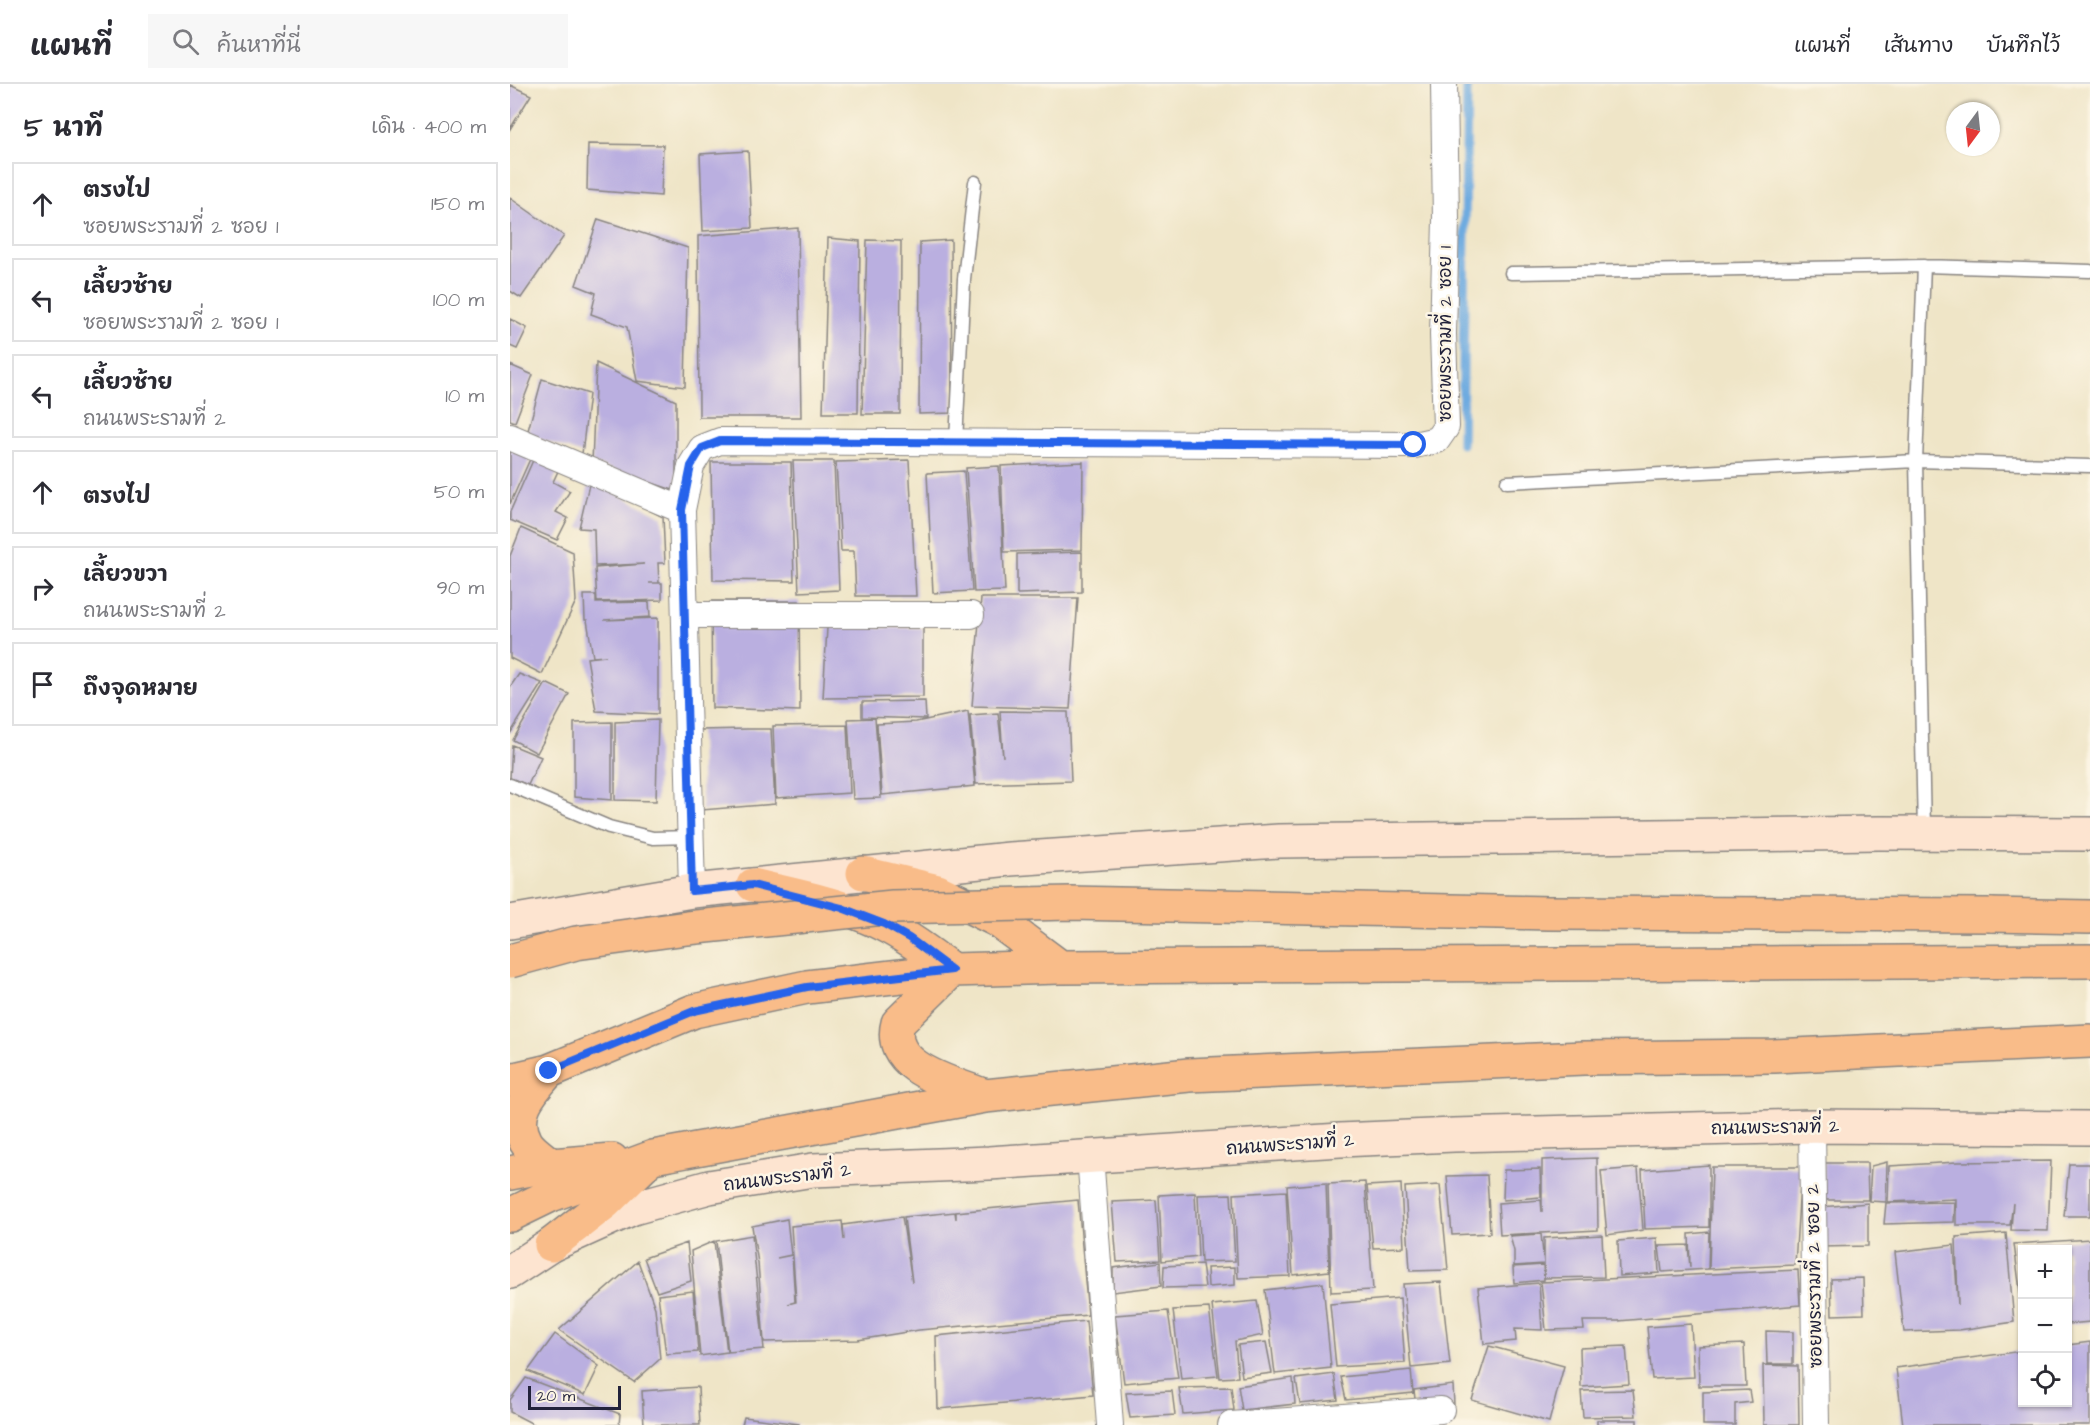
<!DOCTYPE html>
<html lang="th">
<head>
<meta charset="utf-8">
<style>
	:root { --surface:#fff; --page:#f7f7f7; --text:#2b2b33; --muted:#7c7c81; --line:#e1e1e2 }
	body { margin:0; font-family:"Architects Daughter","Playpen Sans Thai",sans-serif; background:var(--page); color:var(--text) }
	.controls { position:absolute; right:18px; bottom:18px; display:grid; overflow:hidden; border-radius:0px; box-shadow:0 2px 4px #0004 }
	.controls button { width:54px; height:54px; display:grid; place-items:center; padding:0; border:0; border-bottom:2px solid var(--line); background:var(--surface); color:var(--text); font:30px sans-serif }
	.compass { position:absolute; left:1436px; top:18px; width:54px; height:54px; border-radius:50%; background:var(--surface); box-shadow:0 2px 4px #0004; rotate:195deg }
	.scale { position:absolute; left:18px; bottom:15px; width:93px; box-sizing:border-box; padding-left:6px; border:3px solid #22223b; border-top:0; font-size:16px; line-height:21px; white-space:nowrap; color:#22223b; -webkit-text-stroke:4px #fcf5e5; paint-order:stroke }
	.stop { position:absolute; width:18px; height:18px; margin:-14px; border:4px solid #2563eb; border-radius:50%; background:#fff }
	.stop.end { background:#2563eb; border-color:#fff; box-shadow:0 2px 6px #0008 }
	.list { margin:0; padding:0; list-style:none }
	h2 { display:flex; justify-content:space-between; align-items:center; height:78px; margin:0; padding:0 24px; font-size:26px }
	h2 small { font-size:20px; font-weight:400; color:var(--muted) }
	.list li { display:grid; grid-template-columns:39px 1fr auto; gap:18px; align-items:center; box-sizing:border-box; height:84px; margin:0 12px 12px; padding:0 12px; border:2px solid var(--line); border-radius:0px }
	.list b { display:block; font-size:22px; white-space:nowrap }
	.list p { margin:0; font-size:20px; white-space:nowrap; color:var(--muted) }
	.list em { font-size:20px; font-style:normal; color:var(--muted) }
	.icon { flex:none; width:33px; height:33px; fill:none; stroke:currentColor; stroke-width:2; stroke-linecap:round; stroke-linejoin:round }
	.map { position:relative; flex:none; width:1580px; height:1341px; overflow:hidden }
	header { display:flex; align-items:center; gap:36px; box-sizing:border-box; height:84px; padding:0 30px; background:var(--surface); border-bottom:2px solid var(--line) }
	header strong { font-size:28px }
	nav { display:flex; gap:33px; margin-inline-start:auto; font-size:21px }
	.search { width:420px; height:54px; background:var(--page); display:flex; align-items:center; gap:15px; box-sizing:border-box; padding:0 21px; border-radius:0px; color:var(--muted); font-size:22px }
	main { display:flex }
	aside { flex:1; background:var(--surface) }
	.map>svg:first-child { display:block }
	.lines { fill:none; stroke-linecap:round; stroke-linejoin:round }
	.stream { stroke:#6eabe0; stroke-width:9 }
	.building { fill:#baafe0 }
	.service-casing { stroke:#888481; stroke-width:15 }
	.minor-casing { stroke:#888481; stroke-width:28 }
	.secondary-casing { stroke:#888481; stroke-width:36 }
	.primary-casing { stroke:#888481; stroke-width:36 }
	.service { stroke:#fff; stroke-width:12 }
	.minor { stroke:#fff; stroke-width:26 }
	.secondary { stroke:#fde4d0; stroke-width:33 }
	.primary { stroke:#f9bc89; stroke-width:33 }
	.primary-bridge-casing { stroke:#888481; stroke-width:36; stroke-linecap:butt }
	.primary-bridge { stroke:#f9bc89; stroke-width:33 }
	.route { stroke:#2563eb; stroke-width:8 }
	.labels { text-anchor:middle; stroke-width:5; stroke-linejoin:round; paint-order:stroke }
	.street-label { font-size:18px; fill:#22223b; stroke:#fcf5e5 }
</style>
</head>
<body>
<header>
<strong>แผนที่</strong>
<div class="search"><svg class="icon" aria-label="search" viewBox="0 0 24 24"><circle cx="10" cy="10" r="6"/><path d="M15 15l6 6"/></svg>ค้นหาที่นี่</div>
<nav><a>แผนที่</a><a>เส้นทาง</a><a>บันทึกไว้</a></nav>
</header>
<main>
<aside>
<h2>5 นาที<small>เดิน · 400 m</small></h2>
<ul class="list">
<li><svg class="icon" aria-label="ahead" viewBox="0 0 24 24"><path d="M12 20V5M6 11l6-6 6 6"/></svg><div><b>ตรงไป</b><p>ซอยพระรามที่ 2 ซอย 1</p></div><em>150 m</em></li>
<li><svg class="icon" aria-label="left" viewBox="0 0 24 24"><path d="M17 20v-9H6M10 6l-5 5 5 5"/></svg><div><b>เลี้ยวซ้าย</b><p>ซอยพระรามที่ 2 ซอย 1</p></div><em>100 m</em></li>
<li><svg class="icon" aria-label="left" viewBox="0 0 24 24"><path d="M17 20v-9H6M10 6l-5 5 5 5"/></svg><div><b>เลี้ยวซ้าย</b><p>ถนนพระรามที่ 2</p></div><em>10 m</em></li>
<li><svg class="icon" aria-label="ahead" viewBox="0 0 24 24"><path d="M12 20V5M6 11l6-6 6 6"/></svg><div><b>ตรงไป</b></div><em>50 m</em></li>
<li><svg class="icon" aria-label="right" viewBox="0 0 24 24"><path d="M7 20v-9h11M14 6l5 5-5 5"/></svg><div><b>เลี้ยวขวา</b><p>ถนนพระรามที่ 2</p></div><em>90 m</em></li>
<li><svg class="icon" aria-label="arrive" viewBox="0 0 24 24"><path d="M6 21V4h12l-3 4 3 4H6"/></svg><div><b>ถึงจุดหมาย</b></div></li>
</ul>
</aside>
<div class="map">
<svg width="1580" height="1341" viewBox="0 0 1580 1341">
	<rect width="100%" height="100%" fill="#fcf5e5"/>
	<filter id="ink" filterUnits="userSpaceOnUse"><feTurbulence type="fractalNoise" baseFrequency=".0167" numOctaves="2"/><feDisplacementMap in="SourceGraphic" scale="12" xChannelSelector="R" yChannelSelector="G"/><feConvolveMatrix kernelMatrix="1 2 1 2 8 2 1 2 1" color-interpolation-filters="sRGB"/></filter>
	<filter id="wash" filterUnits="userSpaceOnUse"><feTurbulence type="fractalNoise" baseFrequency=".008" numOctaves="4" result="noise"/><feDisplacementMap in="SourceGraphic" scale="24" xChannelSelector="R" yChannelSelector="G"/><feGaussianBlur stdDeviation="1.35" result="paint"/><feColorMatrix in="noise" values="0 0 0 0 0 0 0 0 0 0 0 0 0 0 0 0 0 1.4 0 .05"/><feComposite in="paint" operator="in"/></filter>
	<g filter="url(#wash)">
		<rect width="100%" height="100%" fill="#efe5c7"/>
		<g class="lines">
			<path class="stream" d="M952,360L957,0"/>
		</g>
		<g id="blocks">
			<path class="building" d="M0,1L21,11L0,45Z
				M78,60L153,61L151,112L77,106Z
				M238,67L242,144L193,147L190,70Z
				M0,114L54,152L11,214L0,207Z
				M88,135L178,164L175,303L127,297L117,243L81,230L86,209L66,201Z
				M288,144L291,333H189L188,152Z
				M318,154L350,157L348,329H313Z
				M357,156L391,157L390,330H352Z
				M441,156L442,329L409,330L410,158Z
				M0,235L17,244L7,265L0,262Z
				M86,279L166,317V407L82,379Z
				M0,281L23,291L5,338L0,336Z
				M32,295L79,310L72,370L17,350Z
				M0,365L20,375L0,420Z
				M24,374L48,387L43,398L60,407L46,428L58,434L47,456L0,436V428Z
				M399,376L406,512H346L344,467H331L326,378Z
				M283,377H324L329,506L289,508Z
				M201,378H281L284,497L203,496Z
				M573,378L572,466L494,468L491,382Z
				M489,382L495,507L464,508L456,384Z
				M454,387L462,507L423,509L417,389Z
				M80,396L153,433L155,479H148L149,499H139H152V516L87,518L85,484L134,480L85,482L84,445L69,444Z
				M11,444L63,468L66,517L32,590L0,574V472Z
				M572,468V508L507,510V470Z
				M74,511H86V519L139,518L140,533L94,536L148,534V630L86,627L77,574L96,572L83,573L77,536H75Z
				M471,514H568L560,625L462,622Z
				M201,517H289L290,627L202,624Z
				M317,544H413V613L313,614Z
				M9,590L32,599L0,650V603Z
				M36,599L59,610L27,669L3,656Z
				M415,617L416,635L352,633V618Z
				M458,627L465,702L372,711L367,640L406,638Z
				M490,627L558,628L561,697L466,700L460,631L488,629L493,673Z
				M365,634L371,714L343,715L338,635Z
				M148,636L146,717L105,716V638Z
				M102,638V716L64,713V639Z
				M337,641L340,709L266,714L263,642Z
				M237,645H261L265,720L192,726L190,646Z
				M2,661L31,673L18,701L0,694Z
				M1087,1074L1088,1146L990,1151L988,1119L1031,1116L1032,1128V1076Z
				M1541,1077L1538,1147L1501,1146L1503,1119L1500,1141H1446V1115L1378,1118L1379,1082L1447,1078Z
				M1377,1078L1376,1118L1359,1117L1361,1082Z
				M1314,1079H1357L1358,1116H1314Z
				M1559,1080H1580V1132H1554Z
				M1199,1081V1143L1135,1145L1132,1086Z
				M1202,1083H1291L1285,1181L1199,1185Z
				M1128,1084L1133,1146L1097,1151L1091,1087Z
				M1030,1085L1031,1113L993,1116L994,1086Z
				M977,1091L980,1149L942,1151L937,1092Z
				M855,1098L863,1206L821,1208L818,1100Z
				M816,1099L819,1187L783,1191L777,1102Z
				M891,1100L894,1163L863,1164L857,1102Z
				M930,1101L938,1186L900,1187L895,1103Z
				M776,1107L780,1192L728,1194L724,1110Z
				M685,1109L688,1173L652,1177L649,1111Z
				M721,1110L725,1177L691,1178L688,1111Z
				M568,1116L578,1231L409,1246L348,1256L254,1258L248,1179L242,1142L277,1135L281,1171L267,1174L282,1171L285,1218L278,1220L286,1218L281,1142L332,1137L334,1156L333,1141L392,1133L402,1198L394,1133L445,1128L446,1135V1128Z
				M646,1116L650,1176L607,1178L602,1118Z
				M1445,1118L1444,1138L1374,1140L1376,1119Z
				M1358,1119V1162L1310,1163L1311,1123Z
				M1199,1148L1198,1185L1152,1188L1149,1162L1178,1161L1180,1184L1179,1150Z
				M1496,1149L1504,1238L1449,1246L1394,1248L1385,1168L1444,1161L1448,1221L1446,1153Z
				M1031,1150L1034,1180L1004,1182V1167L1000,1152Z
				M242,1151L254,1265L218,1268L206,1157Z
				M1092,1151L1094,1193L1034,1194V1154Z
				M1147,1154L1149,1189L1109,1192L1108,1157Z
				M1580,1155V1238L1558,1240V1166H1512L1511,1215L1504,1160Z
				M204,1157L217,1268L190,1272L181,1167Z
				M177,1159L181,1197L147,1208L134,1174Z
				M128,1177L145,1224L150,1275L124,1298L49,1246Z
				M650,1178L651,1202L603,1208V1184Z
				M692,1180L695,1203L653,1204L654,1182Z
				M1033,1181L1034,1196L1004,1199L1003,1183Z
				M725,1183V1201L698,1203L697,1184Z
				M1288,1186L1290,1221L1108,1237H1073L1074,1245L1036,1246L1031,1198Z
				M1353,1194L1354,1230L1322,1231L1321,1195Z
				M931,1198L940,1280L901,1284L893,1200Z
				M813,1199L821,1284L765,1290L755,1206Z
				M1029,1199L1032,1246L1005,1245L1006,1257L974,1260L968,1204Z
				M183,1207L188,1268L156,1270L148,1211Z
				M890,1214L895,1279L826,1283L820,1220Z
				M747,1217L753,1251L725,1257L728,1293L710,1294L702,1221Z
				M699,1224L708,1292L671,1295L663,1226Z
				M658,1227L668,1294L614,1299L605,1231Z
				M576,1237L583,1311L428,1325L426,1252Z
				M1181,1240L1184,1293L1142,1295L1137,1243Z
				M1256,1247L1283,1248V1280H1257Z
				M45,1250L89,1282L75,1311L18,1287Z
				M756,1258L762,1289L732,1293L728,1261Z
				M1580,1258V1341H1393L1386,1284L1512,1267V1318H1558V1261Z
				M1234,1260L1236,1302H1189L1188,1262Z
				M979,1262L1054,1282L1039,1338L962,1316Z
				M1116,1262L1119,1300L1071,1303L1070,1264Z
				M1253,1281L1288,1282L1289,1341H1254Z
				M901,1286L903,1309L836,1316L831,1293Z
				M824,1290L828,1316L790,1320L786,1295Z
				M16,1294L110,1330L109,1341H25L0,1328V1316Z
				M783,1294L785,1320L732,1326L728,1302Z
				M943,1301L944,1321L906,1324L904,1306Z
				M188,1303L190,1341H134L132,1307Z
				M721,1303L724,1326L673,1330L669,1304Z
				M1123,1306L1126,1332L1073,1333L1071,1307Z
				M1239,1306L1241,1318L1225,1320V1341H1193V1308Z
				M662,1307L665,1331L620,1334L616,1309Z
				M234,1333L289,1340V1341H232Z
				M1087,1336H1127V1341H1087Z"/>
		</g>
	</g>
	<g filter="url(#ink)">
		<use href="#blocks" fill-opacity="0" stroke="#888481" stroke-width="1.5"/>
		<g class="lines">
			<defs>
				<path id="service" d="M1001,189L1414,182L1580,187
					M446,358L454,195L465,98
					M997,398L1406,377L1580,382
					M0,701L99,743L143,754L180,753
					M1414,747L1406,377L1414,182"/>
				<path id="minor" d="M0,353L172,426
					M176,531H461
					M182,807L172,426L181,382L192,364L210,357L904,361L927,356L936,343L933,250L936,136L934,0
					M1302,1042L1306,1341
					M580,1071L600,1341
					M721,1341L931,1326"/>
				<path id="secondary" d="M0,838L182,807L500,775L769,757L1369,749L1580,750
					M0,1188L41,1161L123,1124L199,1103L303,1086L479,1079L830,1056L944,1051L1302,1042L1580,1044"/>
				<path id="primary" d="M353,789L428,807L487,836L550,883
					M243,801C287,812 335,820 376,842C400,854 420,870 442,886L388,939C375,985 444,999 475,1012
					M1480,831L1580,833
					M39,987C21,1008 0,1029 16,1058C21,1067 33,1074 41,1081
					M0,996L39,987L184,927L297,903L442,886L550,883L1580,877
					M0,1089L41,1081L102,1076
					M0,1131L41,1111L143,1073L475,1012L679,991L1074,974L1264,972L1580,957
					M41,1161L95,1119L133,1082"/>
			</defs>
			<use href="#service" class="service-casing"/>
			<use href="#minor" class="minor-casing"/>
			<use href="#secondary" class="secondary-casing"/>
			<use href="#primary" class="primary-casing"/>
			<use href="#service" class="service"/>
			<use href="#minor" class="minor"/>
			<use href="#secondary" class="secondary"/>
			<use href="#primary" class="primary"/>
			<defs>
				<path id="primary-bridge" d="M0,877L66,859L177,844L383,823L560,819L1039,829L1480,831"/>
			</defs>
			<use href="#primary-bridge" class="primary-bridge-casing"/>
			<use href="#primary-bridge" class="primary-bridge"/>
		</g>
	</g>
	<g class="lines" filter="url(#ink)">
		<path class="route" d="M39,987L184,927L297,903L442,886L399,854L374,840L332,824L243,801L182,807L172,426L181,382L192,364L210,357L904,361"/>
	</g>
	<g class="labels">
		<g class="street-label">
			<text transform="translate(935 250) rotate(-90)" y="6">ซอยพระรามที่ 2 ซอย 1</text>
			<text transform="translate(1265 1043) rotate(-1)" y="6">ถนนพระรามที่ 2</text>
			<text transform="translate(780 1060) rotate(-4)" y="6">ถนนพระรามที่ 2</text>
			<text transform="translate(277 1093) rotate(-7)" y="6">ถนนพระรามที่ 2</text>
			<text transform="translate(1304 1192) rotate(-91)" y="6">ซอยพระรามที่ 2 ซอย 2</text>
		</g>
	</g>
</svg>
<div class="controls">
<button>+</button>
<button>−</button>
<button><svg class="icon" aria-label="locate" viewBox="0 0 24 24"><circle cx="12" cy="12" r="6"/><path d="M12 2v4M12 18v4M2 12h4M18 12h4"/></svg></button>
</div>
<svg class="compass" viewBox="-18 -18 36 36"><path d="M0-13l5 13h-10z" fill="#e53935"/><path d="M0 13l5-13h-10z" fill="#7c7c81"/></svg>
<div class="scale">20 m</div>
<div class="stop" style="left:904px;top:361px"></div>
<div class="stop end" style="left:39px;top:987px"></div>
</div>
</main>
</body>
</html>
